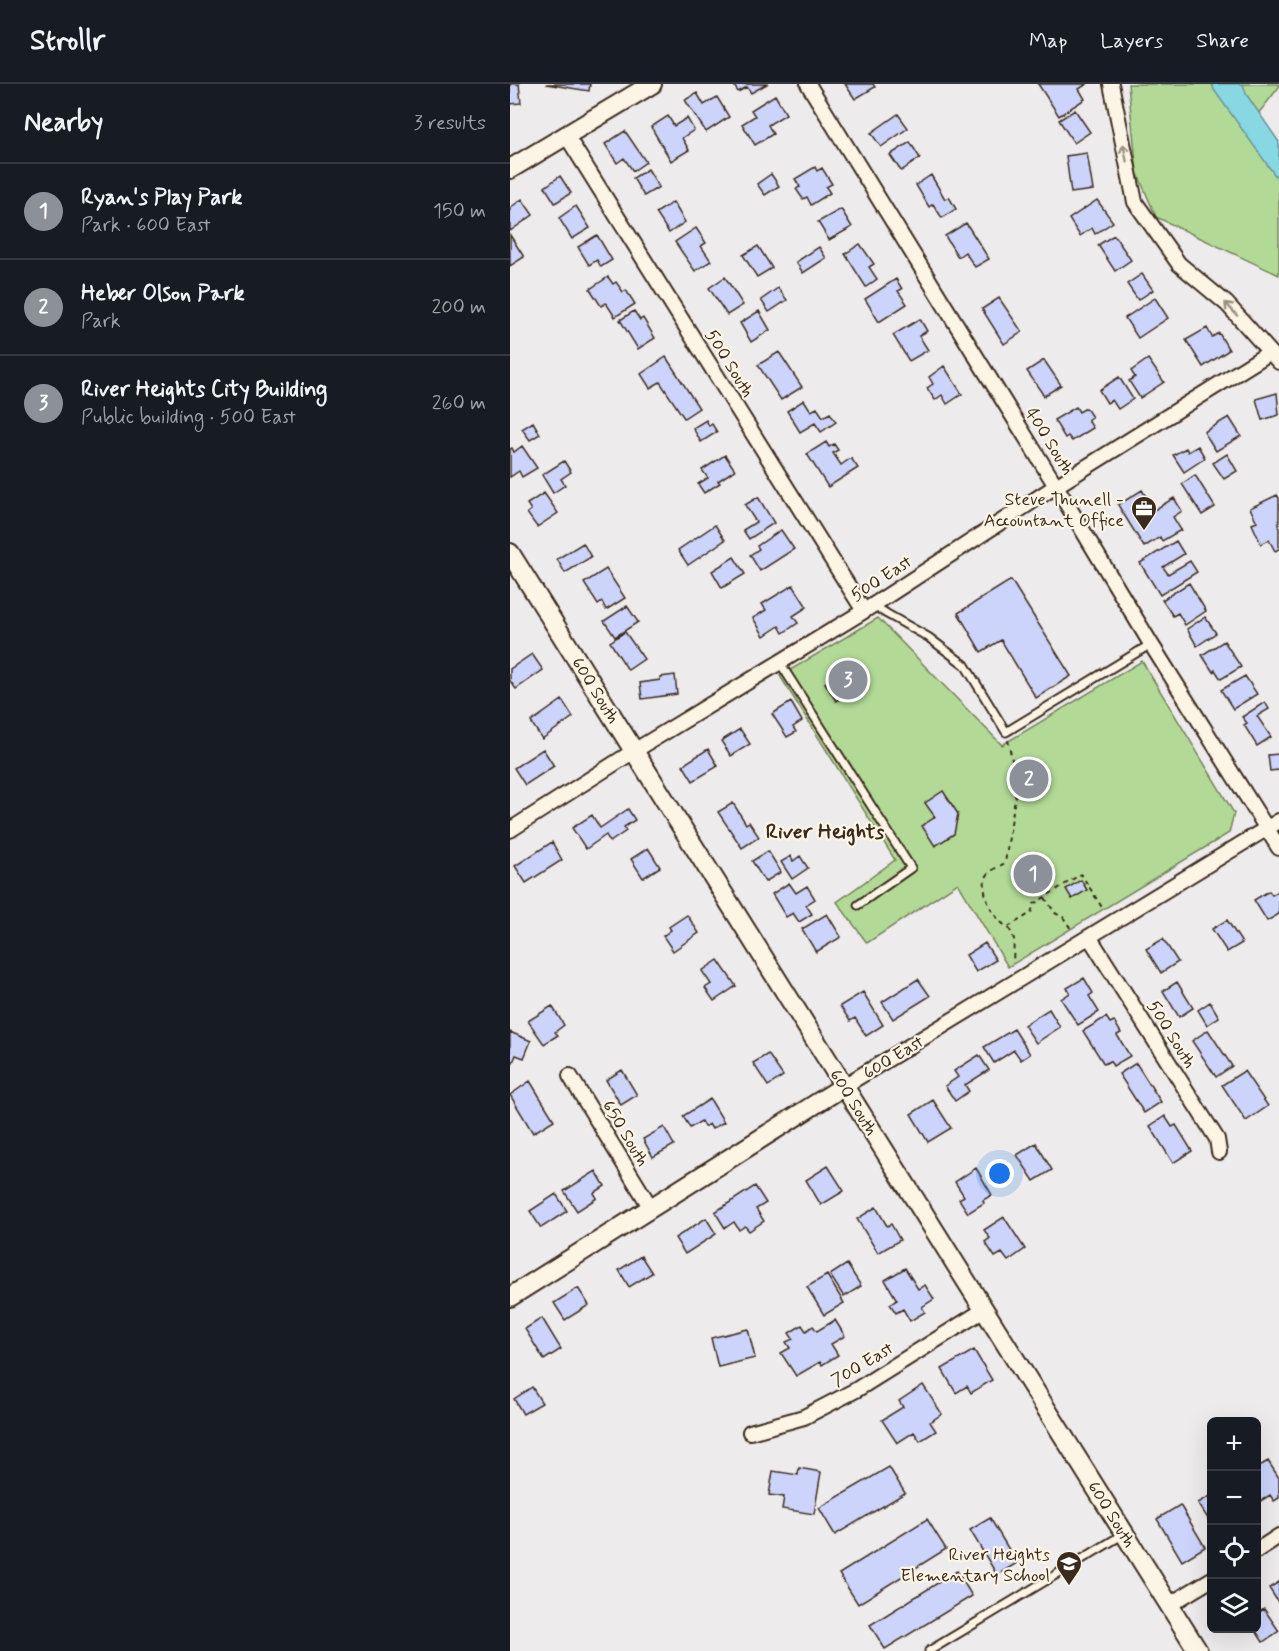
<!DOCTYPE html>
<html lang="en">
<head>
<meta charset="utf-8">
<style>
	:root { --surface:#171b24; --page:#20242c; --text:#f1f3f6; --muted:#9ea1a6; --line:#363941; --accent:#8c9099 }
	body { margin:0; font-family:Mynerve,sans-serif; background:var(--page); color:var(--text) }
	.controls { position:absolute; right:18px; bottom:18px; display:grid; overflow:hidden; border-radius:9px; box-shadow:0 6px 24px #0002 }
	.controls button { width:54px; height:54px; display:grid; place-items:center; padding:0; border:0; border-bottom:2px solid var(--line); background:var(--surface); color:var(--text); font:30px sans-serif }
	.you { position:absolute; left:490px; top:1090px; width:21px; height:21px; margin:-15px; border:4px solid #fff; border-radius:50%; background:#1a73e8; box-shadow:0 0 0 9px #1a73e833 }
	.badge { display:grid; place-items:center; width:39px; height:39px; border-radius:50%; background:var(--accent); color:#fff; font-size:20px; font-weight:700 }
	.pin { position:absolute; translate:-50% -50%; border:3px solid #fff; box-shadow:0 2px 6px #0006 }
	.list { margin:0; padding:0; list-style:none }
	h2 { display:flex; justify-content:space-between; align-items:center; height:78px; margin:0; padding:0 24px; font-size:26px }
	h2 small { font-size:20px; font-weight:400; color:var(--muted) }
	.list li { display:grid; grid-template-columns:39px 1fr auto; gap:18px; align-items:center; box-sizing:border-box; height:96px; padding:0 24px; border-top:2px solid var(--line) }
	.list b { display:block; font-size:22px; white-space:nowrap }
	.list p { margin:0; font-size:20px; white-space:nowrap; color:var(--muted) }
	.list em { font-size:20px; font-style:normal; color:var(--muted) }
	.icon { flex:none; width:33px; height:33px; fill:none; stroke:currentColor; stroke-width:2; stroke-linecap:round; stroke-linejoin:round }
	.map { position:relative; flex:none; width:769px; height:1567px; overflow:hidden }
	header { display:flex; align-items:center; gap:36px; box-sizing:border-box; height:84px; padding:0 30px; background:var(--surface); border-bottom:2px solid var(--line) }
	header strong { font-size:28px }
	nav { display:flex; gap:33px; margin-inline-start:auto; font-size:21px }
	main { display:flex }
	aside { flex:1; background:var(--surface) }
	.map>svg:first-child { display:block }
	.green { fill:#b2da96; stroke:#76825a; stroke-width:1.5 }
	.water { fill:#88d8e4; stroke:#699295; stroke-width:1.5 }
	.building { fill:#ccd4fc; stroke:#3b2a1e; stroke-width:1.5 }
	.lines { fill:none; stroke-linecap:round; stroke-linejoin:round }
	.lane-casing { stroke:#3b2a1e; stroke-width:11 }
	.street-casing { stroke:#3b2a1e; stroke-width:18 }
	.secondary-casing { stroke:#3b2a1e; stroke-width:22 }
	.path { stroke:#3b2a1e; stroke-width:2; stroke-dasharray:4.5 4.5; stroke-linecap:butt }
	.lane { stroke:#fcf5e5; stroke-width:7 }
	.street { stroke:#fcf5e5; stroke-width:14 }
	.secondary { stroke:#fcf5e5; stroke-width:18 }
	.oneway { stroke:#9c9082 }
	.labels { text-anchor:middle; stroke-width:4.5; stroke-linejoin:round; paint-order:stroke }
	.street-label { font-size:18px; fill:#3b2a1e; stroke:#fcf5e5 }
	.poi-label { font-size:18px; fill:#3b2a1e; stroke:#fcf5e5; text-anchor:end }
	.quarter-label { font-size:21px; font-weight:bold; fill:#3b2a1e; stroke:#fcf5e5 }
</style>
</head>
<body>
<header>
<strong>Strollr</strong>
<nav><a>Map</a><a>Layers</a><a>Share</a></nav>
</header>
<main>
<aside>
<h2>Nearby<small>3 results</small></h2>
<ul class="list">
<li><span class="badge">1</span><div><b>Ryan's Play Park</b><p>Park · 600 East</p></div><em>150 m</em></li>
<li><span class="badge">2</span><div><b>Heber Olson Park</b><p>Park</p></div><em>200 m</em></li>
<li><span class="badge">3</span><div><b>River Heights City Building</b><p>Public building · 500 East</p></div><em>260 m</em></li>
</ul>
</aside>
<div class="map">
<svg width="769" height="1567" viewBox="0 0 769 1567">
	<rect width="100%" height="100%" fill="#eeebec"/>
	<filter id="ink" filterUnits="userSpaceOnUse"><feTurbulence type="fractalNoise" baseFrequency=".0167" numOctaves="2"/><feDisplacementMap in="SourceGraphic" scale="12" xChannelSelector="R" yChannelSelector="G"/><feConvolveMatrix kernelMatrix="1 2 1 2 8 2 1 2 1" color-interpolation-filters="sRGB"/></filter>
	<g filter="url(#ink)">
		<path class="green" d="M618,0H769V3L737,44L769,95V191L646,133L627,88Z
			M368,534L492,661L632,577L724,729L719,749L498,883L448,799L357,859L327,818L385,776L270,592Z"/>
		<path class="water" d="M702,0H733L736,10L769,58V97L704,6Z"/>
		<path class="building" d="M0,0H9L11,19L0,20Z
			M36,0H80L79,7Z
			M223,0H257L241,9L237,3L228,8Z
			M335,0H363L365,3L345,15Z
			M528,0H577L569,5L575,15L549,32Z
			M187,9L194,21L207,13L219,33L196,48L175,16Z
			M265,11L276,30L258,41L263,50L245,61L232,40L245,32L241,26Z
			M565,26L580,48L564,59L549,36Z
			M388,30L398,44L371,63L361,49Z
			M158,32L164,42L177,34L184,46L172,54L179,66L161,77L141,43Z
			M115,47L136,78L123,87L114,74L107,79L95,60Z
			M400,58L410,74L391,87L380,71Z
			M577,69L583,106L561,109L556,72Z
			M305,83L307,87L312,84L322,100L316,103L320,109L301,121L297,113L293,115L286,105L290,103L285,95Z
			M138,85L149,103L134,112L123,94Z
			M261,90L269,102L255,111L247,100Z
			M421,91L435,115L439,113L446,125L432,134L423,120L419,123L406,101Z
			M50,92L61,109L45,119L35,103Z
			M12,115L23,131L0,147V124Z
			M587,116L603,138L585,150L582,144L570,152L559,135Z
			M163,118L175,138L159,149L146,129Z
			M66,122L80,144L62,155L49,134Z
			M331,125L342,143L319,156L308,138Z
			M456,139L479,175L465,183L455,168L448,173L435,152Z
			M186,144L196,159L191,162L201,177L185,187L165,158Z
			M0,151L14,173L0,182Z
			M87,151L102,176L91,183L87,176L79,181L68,163Z
			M604,151L621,176L605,187L588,161Z
			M350,160L364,180L359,183L367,195L356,203L335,170Z
			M248,162L262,184L247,193L233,171Z
			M309,163L316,174L293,189L286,178Z
			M632,190L643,206L628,216L617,200Z
			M98,193L103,200L106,198L113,208L116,206L125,220L105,233L96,219L91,222L80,205Z
			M215,193L233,221L217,231L199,204Z
			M386,195L392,205L388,207L397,220L369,238L355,215Z
			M268,204L277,216L259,228L251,216Z
			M489,214L512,248L494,260L472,225Z
			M645,214L658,234L628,254L615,234Z
			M124,227L130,236L133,234L145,254L128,265L110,236Z
			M249,227L260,246L241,258L230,239Z
			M410,235L417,247L409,252L418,266L399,277L383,251Z
			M697,244L702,253L709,249L719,266L693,283L676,256Z
			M269,268L292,303L271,316L248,281Z
			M156,273L189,324L174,334L150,298L140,304L131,290Z
			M638,275L654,298L630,314L619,297L625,293L621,287Z
			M534,276L551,301L534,312L517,287Z
			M434,282L452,310L437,320L432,311L425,316L417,304L423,300L419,293Z
			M609,293L623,315L608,325L602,316L597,319L589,306Z
			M767,309L769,331L752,336L746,315Z
			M294,316L301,327L307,324L313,333L320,329L326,338L311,348L305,339L290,348L277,327Z
			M566,323L569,328L576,324L582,333L578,336L583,344L562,357L558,352L555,354L544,336Z
			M719,333L731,352L706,367L694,348Z
			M196,336L199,342L202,340L207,348L191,358L183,344Z
			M23,338L30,350L20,356L12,345Z
			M316,358L319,363L324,360L328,366L323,369L331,381L341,374L348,384L318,403L297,370Z
			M12,362L27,384L12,393L9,387L0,393V365L2,364L4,368Z
			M688,362L695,374L674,388L663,371L676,364L678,368Z
			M717,370L727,387L714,395L703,379Z
			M215,371L225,386L208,397L210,399L194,409L188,400L198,394L192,386Z
			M54,377L61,388L51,395L55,401L43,409L32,391Z
			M685,391L705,423L692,431L672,400Z
			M632,406L644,426L664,414L672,427L663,433L671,446L652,457L650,453L634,463L608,421Z
			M34,409L48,429L27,443L17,429L21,426L17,420Z
			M767,411L769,414V465L765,467L759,456L751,460L742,440L747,438L740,424Z
			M248,413L264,439L239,455L233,446L246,438L235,421Z
			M205,441L215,456L178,481L168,466Z
			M271,446L284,465L250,487L240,471L249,465L247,462Z
			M666,457L674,470L653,483L658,490L680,477L687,488L650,511L630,479Z
			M73,459L81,473L55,489L47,475Z
			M224,473L235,490L212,504L202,487Z
			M96,485L115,514L96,526L92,518L88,521L74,499Z
			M501,496L561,592L526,614L491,556L471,568L448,529Z
			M679,499L696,527L675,541L668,529L663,532L652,516Z
			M283,501L297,523L283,532L288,539L273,549L269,542L254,552L243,534L256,526L252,520Z
			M117,522L128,538L105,553L94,537Z
			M695,533L706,549L687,562L677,545Z
			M115,548L134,575L118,586L100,558Z
			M714,557L731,583L711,595L705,586L703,588L692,571Z
			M22,570L33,586L6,605L0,597V585Z
			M349,578L359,596L326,617L315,599Z
			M165,591L167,610L132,615L130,599L150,596V593Z
			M735,592L747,610L723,625L711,606Z
			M52,616L63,633L32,655L21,638Z
			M281,618L292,637L283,643L286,648L277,653L262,630Z
			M755,618L759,625L747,632L761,653L747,662L734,641L737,639L732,633Z
			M230,645L240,660L221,672L211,657Z
			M33,665L44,682L15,701L4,684Z
			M198,665L208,682L183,697L173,681Z
			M769,670V686L760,687L758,671Z
			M433,707L448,730L444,750L425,762L412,742L425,733L415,719Z
			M223,719L236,740L239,738L249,753L232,764L208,728Z
			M118,725L125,736L114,743L116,747L100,758L96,751L76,765L62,744L82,731L90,744Z
			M42,758L52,776L16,799L5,782Z
			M138,764L150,783L133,794L121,775Z
			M258,767L271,788L255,798L242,777Z
			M281,772L283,777L290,772L298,784L282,795L271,778Z
			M571,796L577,806L562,815L556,805Z
			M279,799L286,809L297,802L305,815L296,821L302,830L289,838L283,829L276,833L262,810Z
			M759,807L762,811L769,807V830L757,837L744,816Z
			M317,830L331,853L306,868L292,845Z
			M177,831L189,849L163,867L153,852L161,846L159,843Z
			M717,836L732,859L717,868L702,845Z
			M653,855L668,878L651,889L636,865Z
			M475,859L486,876L466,888L456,871Z
			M208,876L226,902L204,917L195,904L201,900L192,887Z
			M574,894L583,909L579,912L589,928L568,941L551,915L560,909L557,904Z
			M408,895L420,912L383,935L372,918Z
			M667,898L683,924L669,933L653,907Z
			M353,908L373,941L356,952L345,934L340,937L330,922Z
			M700,918L709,933L697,941L688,926Z
			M42,922L54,941L45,948L48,951L34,960L18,937Z
			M539,925L550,943L526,959L514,941Z
			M596,933L600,939L604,937L611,949L607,951L620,972L603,982L600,977L594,980L573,947Z
			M504,945L520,970L511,976L504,966L484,979L474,963Z
			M698,946L722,982L706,993L682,957Z
			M0,948L21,957L14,974L6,971L0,985Z
			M258,970L273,992L258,1002L243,979Z
			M469,971L479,986L455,1001L459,1007L445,1017L435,1002L448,993L444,987Z
			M626,979L651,1018L634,1029L609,990Z
			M112,986L127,1011L111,1021L96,996Z
			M734,987L758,1022L736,1037L712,1001Z
			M20,997L44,1036L23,1049L0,1011Z
			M200,1015L214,1038L202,1045L199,1040L194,1043L191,1037L180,1044L173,1032Z
			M423,1016L441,1044L418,1058L401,1030Z
			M655,1032L662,1043L666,1041L682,1067L663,1079L640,1042Z
			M154,1043L164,1061L143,1073L133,1055Z
			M526,1059L542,1086L524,1097L507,1071Z
			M318,1082L334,1107L311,1121L296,1096Z
			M466,1084L482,1111L473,1116L474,1119L458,1129L449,1115L454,1112L445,1098Z
			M86,1087L95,1102L84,1109L87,1114L67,1127L54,1107Z
			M245,1102L256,1119L246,1125L254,1137L239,1147L235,1142L229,1146L224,1138L215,1144L205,1128Z
			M46,1110L57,1127L31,1144L20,1127Z
			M366,1123L377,1142L381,1140L390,1156L368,1169L347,1135Z
			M494,1133L515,1165L498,1177L492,1169L485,1173L475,1158L480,1154L474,1146Z
			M196,1134L206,1150L175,1170L165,1154Z
			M131,1172L142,1189L119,1203L109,1186Z
			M337,1180L351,1202L334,1213L320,1191Z
			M395,1184L408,1205L415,1201L424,1215L412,1223L415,1228L400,1237L393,1225L386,1229L380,1220L387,1216L375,1196Z
			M317,1191L334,1219L314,1231L297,1203Z
			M68,1204L79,1221L55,1236L44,1219Z
			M32,1234L51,1265L34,1276L15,1245Z
			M325,1236L335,1252L321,1260L328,1271L312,1281L310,1278L286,1292L271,1269L280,1264L276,1258L283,1255L279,1249L292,1241L296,1247L303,1242L307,1247Z
			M238,1245L245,1274L208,1283L201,1254Z
			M464,1266L482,1296L461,1309L457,1302L446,1309L432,1285Z
			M413,1301L432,1330L420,1338L426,1347L410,1357L404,1348L387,1359L372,1336L393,1323L389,1317Z
			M22,1303L32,1319L13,1330L4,1315Z
			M758,1377L769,1394V1414L764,1417L760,1411L746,1420V1384Z
			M379,1383L395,1409L325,1451L309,1424Z
			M289,1384L311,1388L304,1430L272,1425L274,1413L259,1411L263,1387L288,1391Z
			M702,1411V1441L688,1419Z
			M670,1421L695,1463L672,1477L647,1435Z
			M480,1434L507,1479L487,1491L460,1446Z
			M417,1435L436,1465L348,1520L329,1490Z
			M447,1487L462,1512L375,1565L360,1541Z
			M769,1498V1517L768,1518L759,1504Z
			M754,1525L769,1547L753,1558L744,1544H746V1530Z"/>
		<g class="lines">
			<defs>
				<path id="lane" d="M363,521L377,530L418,553L455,581L496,648L641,560
					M270,579L401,784L348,821
					M419,1567L612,1451"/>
				<path id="street" d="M298,0L546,402L641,560L769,764
					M601,0L625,118L669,180L717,220L769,278
					M56,51L354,527
					M0,746L124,667L354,527L546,402L759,269
					M580,854L707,1055L709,1068
					M60,992L141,1124
					M334,1002L769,737
					M240,1348L294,1333L346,1306L474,1226
					M746,1467L769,1452
					M659,1521L702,1495"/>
				<path id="secondary" d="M0,85L142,0
					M0,469L688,1567
					M0,1213L334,1002"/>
			</defs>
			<use href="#lane" class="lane-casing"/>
			<use href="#street" class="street-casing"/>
			<use href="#secondary" class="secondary-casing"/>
			<path class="path" d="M498,656L507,701L495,779C490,782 483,785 479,789C466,803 484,837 498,843L521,829L524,820L571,790L593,825
				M530,806L545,829L553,833L561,845
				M499,844L504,855L503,879"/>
			<use href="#lane" class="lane"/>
			<use href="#street" class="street"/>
			<use href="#secondary" class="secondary"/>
		</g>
		<defs><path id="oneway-shaft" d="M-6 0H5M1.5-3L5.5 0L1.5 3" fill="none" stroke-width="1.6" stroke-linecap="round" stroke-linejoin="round" transform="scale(1.5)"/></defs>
		<g class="oneway">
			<use href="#oneway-shaft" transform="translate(615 69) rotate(-101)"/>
			<use href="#oneway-shaft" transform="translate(721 225) rotate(-133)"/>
		</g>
	</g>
	<defs>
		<symbol id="office-pin" viewBox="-11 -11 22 30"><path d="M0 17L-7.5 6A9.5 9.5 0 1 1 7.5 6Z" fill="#3b2a1e" stroke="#fcf5e5"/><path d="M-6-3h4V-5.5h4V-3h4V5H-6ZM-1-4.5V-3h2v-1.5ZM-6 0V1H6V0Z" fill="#fff"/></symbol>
		<symbol id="school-pin" viewBox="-11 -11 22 30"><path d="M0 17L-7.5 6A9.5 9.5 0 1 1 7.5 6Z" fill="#3b2a1e" stroke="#fcf5e5"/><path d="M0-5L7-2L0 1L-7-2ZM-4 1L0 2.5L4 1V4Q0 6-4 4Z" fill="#fff"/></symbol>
	</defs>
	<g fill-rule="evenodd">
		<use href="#office-pin" x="619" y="410" width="30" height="40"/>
		<use href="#school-pin" x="544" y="1465" width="30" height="40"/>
	</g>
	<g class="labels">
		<g class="street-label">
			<text transform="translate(220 279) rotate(58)" y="6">500 South</text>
			<text transform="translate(540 357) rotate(58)" y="6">400 South</text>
			<text transform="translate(371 494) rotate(-33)" y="6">500 East</text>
			<text transform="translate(86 606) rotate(58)" y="6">600 South</text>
			<text transform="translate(662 950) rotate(58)" y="6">500 South</text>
			<text transform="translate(383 973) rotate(-31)" y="6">600 East</text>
			<text transform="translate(344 1018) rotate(58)" y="6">600 South</text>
			<text transform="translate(116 1049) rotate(59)" y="6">650 South</text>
			<text transform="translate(352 1280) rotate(-31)" y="6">700 East</text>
			<text transform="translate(602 1430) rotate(58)" y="6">600 South</text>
		</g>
		<g class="poi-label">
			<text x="614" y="421">Steve Thunell -<tspan x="614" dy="21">Accountant Office</tspan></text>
			<text x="540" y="1476">River Heights<tspan x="540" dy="21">Elementary School</tspan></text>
		</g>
		<g class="quarter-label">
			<text x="315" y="754">River Heights</text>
		</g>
	</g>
</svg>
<div class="controls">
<button>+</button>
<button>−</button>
<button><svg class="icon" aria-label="locate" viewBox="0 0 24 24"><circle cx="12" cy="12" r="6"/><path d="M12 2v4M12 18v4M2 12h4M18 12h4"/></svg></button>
<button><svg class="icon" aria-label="layers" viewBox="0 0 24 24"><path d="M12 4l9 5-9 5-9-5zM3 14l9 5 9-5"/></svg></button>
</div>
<div class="you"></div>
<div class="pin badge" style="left:523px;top:790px">1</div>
<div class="pin badge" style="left:519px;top:695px">2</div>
<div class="pin badge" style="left:338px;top:596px">3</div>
</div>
</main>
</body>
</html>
